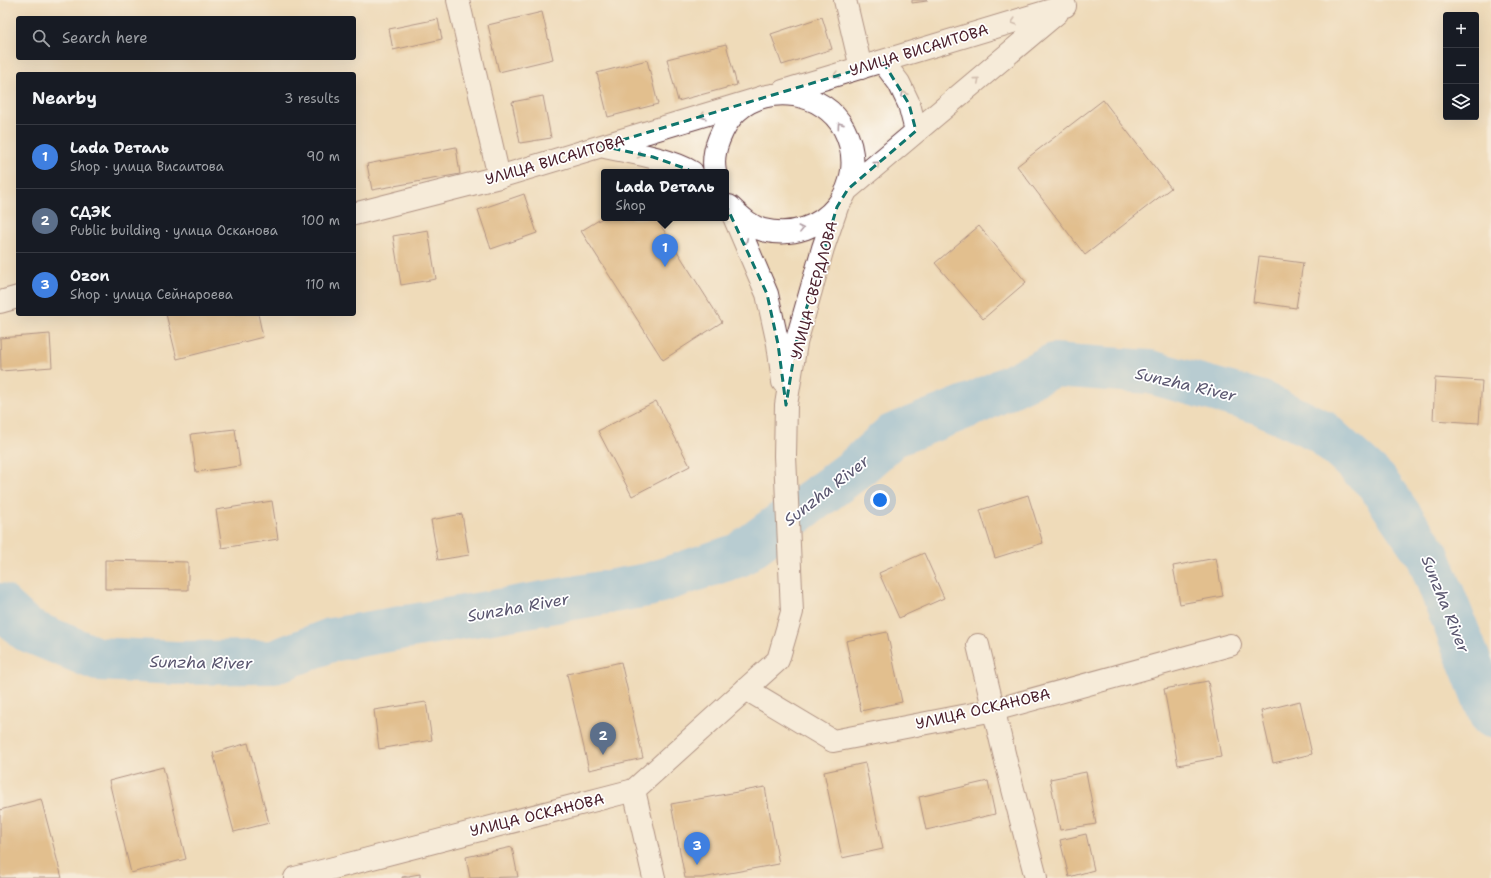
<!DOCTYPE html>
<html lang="en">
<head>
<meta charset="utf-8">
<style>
	:root { --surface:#171b24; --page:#242831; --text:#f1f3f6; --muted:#9ea1a6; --line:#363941; --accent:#1a73e8 }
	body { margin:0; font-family:"Shantell Sans",sans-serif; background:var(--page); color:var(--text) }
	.controls { position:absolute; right:12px; top:12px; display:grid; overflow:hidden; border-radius:4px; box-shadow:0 4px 16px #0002 }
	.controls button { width:36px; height:36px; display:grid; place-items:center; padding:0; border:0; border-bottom:1px solid var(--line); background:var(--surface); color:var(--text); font:20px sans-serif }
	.you { position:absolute; left:880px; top:500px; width:14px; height:14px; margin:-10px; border:3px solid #fff; border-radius:50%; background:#1a73e8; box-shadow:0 0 0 6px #1a73e833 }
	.badge { display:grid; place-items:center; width:26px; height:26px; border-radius:50%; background:var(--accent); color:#fff; font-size:13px; font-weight:700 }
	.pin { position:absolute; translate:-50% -33px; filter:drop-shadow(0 1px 2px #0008) }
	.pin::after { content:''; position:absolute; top:21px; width:14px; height:12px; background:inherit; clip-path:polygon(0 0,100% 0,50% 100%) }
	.popup { position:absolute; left:601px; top:169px; width:128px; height:52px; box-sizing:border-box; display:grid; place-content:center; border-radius:4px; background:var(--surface); filter:drop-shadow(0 1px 3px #0005); font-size:13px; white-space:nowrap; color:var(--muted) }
	.popup b { font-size:15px; color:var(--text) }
	.popup::after { content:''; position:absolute; left:50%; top:100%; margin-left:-8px; border:8px solid transparent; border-top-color:var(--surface) }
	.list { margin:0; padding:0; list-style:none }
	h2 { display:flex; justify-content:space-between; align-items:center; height:52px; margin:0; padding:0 16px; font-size:17px }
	h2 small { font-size:13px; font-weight:400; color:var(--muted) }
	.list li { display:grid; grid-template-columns:26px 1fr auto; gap:12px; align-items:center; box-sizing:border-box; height:64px; padding:0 16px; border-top:1px solid var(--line) }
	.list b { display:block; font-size:15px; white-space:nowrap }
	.list p { margin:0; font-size:13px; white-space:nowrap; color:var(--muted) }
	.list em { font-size:13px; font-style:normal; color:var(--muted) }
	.icon { flex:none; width:22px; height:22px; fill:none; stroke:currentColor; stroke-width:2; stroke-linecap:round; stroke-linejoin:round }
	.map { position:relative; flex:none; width:1491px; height:878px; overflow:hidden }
	.search { position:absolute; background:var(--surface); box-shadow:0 4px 16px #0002; left:16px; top:16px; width:340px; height:44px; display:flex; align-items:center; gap:10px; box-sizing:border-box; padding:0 14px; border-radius:4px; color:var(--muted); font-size:15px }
	.panel { position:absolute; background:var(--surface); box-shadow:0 4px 16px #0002; left:16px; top:72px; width:340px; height:244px; border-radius:4px }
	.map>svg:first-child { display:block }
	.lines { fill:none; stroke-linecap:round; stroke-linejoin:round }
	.river { stroke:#77bbed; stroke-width:44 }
	.building { fill:#d29d5a }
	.minor-casing { stroke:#633b40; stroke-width:24 }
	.tertiary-casing { stroke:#633b40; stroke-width:24 }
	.minor { stroke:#fff; stroke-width:22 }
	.tertiary { stroke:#fff; stroke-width:22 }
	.oneway { stroke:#ae9aa0 }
	.marked { fill:none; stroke:#0f766e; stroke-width:3; stroke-dasharray:8 5; stroke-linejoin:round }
	.labels { text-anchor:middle; stroke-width:3.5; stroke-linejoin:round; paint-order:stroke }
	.street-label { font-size:15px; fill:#4a1f2b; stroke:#fff }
	.water-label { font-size:16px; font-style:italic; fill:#5a566f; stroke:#fff }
</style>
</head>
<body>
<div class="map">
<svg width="1491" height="878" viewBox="0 0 1491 878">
	<rect width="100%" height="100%" fill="#fff"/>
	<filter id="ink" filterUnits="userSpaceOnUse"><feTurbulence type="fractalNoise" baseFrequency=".025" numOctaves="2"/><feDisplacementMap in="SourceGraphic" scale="8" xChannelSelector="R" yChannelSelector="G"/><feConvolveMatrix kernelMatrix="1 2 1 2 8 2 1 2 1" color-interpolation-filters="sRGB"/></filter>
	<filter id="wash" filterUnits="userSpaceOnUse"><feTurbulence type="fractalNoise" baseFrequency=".012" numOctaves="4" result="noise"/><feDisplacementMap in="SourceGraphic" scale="16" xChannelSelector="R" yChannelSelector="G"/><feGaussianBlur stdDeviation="0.9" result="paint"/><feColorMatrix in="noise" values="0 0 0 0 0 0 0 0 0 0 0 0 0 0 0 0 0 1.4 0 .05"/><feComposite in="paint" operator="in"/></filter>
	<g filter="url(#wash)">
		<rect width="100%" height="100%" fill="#efdbb9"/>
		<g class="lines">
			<path class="river" d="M0,605L27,630L97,659L176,663L274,662L331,640L648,585L739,555L854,470L892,436L976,403L1054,365L1150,372L1259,402L1321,431L1376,481L1428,556L1491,716"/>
		</g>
		<g id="blocks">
			<path class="building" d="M912,0H927V1L912,3Z
				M542,12L553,59L499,72L488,25Z
				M822,17L832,49L782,65L771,34Z
				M438,19L442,39L393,50L389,29Z
				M726,44L737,85L678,101L667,59Z
				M647,60L658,104L608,117L597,73Z
				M543,96L551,138L520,143L512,102Z
				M1103,100L1171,188L1085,255L1017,166Z
				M456,147L460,174L372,190L367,164Z
				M524,194L537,233L491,249L478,210Z
				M604,217V218H656L722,322L663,360L581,231Z
				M979,226L1026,282L983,319L935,263Z
				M428,230L436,279L401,285L393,236Z
				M1259,257L1303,263L1296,308L1253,302Z
				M166,314H258L263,337L177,359Z
				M50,334L52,367L1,371L0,338Z
				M1435,378L1482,381L1479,423L1433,420Z
				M656,401L690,466L632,496L598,431Z
				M235,429L240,466L196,472L191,434Z
				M1028,495L1043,543L995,558L980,510Z
				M272,501L278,539L222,548L216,510Z
				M462,514L469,555L438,560L431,520Z
				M924,553L944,598L899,618L879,573Z
				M1216,558L1223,596L1180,604L1173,566Z
				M105,560L188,562V590L105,589Z
				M887,632L902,702L861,711L846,641Z
				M621,662L643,758L589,770L567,674Z
				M1208,681L1221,757L1178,765L1164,689Z
				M1300,701L1312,754L1273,763L1261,711Z
				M426,702L432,740L379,749L374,710Z
				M248,743L269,823L234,832L213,753Z
				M865,763L883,849L842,858L824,772Z
				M163,767L186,859L131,873L109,781Z
				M1086,772L1096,824L1060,830L1050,779Z
				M988,781L995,814L926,830L919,797Z
				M765,787L779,864L702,878H685L671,804Z
				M41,799L62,878H0V810Z
				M1086,834L1094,870L1069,877L1060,840Z
				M512,847L518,877L470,878L466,857Z
				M420,874V878H402V877Z"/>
		</g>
	</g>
	<g filter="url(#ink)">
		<use href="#blocks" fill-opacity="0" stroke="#633b40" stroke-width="1"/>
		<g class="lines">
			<defs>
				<path id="minor" d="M458,0L499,177
					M845,0L861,68
					M978,645L1008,770L1036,878
					M746,689L833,741L994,710L1230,645
					M295,878L634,790"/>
				<path id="tertiary" d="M883,62L899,83L909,104L916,131
					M783,91L1065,6
					M605,147C632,153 668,158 692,172
					M715,172C713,162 715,149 719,139C723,129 728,119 737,111C768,83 824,91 844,129C873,185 823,245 763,230C749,226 739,215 729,206
					M848,189L1057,13
					M731,210L767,294L778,344L783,382
					M354,214L499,177L754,100
					M0,302L18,297
					M654,878L634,790L778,660L792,612L785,456L786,405L796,343L823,248L837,207"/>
			</defs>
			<use href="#minor" class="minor-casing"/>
			<use href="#tertiary" class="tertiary-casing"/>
			<use href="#minor" class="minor"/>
			<use href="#tertiary" class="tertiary"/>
		</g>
		<defs><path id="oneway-chevron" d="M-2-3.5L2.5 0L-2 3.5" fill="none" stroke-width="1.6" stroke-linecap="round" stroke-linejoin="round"/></defs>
		<g class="oneway">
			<use href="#oneway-chevron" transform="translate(1014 22) rotate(163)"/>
			<use href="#oneway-chevron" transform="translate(836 75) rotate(164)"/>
			<use href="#oneway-chevron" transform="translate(977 80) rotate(-40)"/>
			<use href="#oneway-chevron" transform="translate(904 94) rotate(-116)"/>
			<use href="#oneway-chevron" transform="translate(703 116) rotate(162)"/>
			<use href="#oneway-chevron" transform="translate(840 125) rotate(-125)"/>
			<use href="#oneway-chevron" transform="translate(640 155) rotate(12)"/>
			<use href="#oneway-chevron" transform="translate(877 164) rotate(-40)"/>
			<use href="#oneway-chevron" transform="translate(801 229) rotate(-14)"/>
			<use href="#oneway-chevron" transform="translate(745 241) rotate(65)"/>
		</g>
	</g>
	<path d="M0 0H1491V878H0ZM883,62L909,104L916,131L848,189L837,207L796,343L786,405L778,344L767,294L718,188L687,169L653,157L602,146Z" fill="#efdbb9" fill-opacity=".55" fill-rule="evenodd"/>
	<path class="marked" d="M883,62L909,104L916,131L848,189L837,207L796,343L786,405L778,344L767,294L718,188L687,169L653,157L602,146Z"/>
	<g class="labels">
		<g class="street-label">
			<text transform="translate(919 50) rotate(-17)" y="5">УЛИЦА ВИСАИТОВА</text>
			<text transform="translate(555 160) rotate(-16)" y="5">УЛИЦА ВИСАИТОВА</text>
			<text transform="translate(814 290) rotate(-75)" y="5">УЛИЦА СВЕРДЛОВА</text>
			<text transform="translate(983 709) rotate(-13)" y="5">УЛИЦА ОСКАНОВА</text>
			<text transform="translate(537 815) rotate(-14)" y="5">УЛИЦА ОСКАНОВА</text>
		</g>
		<g class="water-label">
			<text transform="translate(1186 384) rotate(13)" y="6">Sunzha River</text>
			<text transform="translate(826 490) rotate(-38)" y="6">Sunzha River</text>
			<text transform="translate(1446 604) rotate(68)" y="6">Sunzha River</text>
			<text transform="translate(518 607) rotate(-10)" y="6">Sunzha River</text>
			<text transform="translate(201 662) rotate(1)" y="6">Sunzha River</text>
		</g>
	</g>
</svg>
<div class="controls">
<button>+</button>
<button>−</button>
<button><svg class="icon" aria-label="layers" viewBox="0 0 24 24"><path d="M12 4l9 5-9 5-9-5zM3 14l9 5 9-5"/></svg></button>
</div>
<div class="you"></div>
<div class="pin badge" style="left:665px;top:267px;background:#3f7fe0">1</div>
<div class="popup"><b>Lada Dеталь</b>Shop</div>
<div class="pin badge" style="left:603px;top:755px;background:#5c6f8a">2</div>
<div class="pin badge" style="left:697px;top:865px;background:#3f7fe0">3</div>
<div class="search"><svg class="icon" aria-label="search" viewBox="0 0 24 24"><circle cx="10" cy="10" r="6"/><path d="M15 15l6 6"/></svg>Search here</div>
<section class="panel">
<h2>Nearby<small>3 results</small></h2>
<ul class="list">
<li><span class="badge" style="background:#3f7fe0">1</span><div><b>Lada Dеталь</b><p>Shop · улица Висаитова</p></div><em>90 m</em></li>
<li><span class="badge" style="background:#5c6f8a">2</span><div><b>СДЭК</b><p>Public building · улица Осканова</p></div><em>100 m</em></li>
<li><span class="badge" style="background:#3f7fe0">3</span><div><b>Ozon</b><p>Shop · улица Сейнароева</p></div><em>110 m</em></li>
</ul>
</section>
</div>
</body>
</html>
